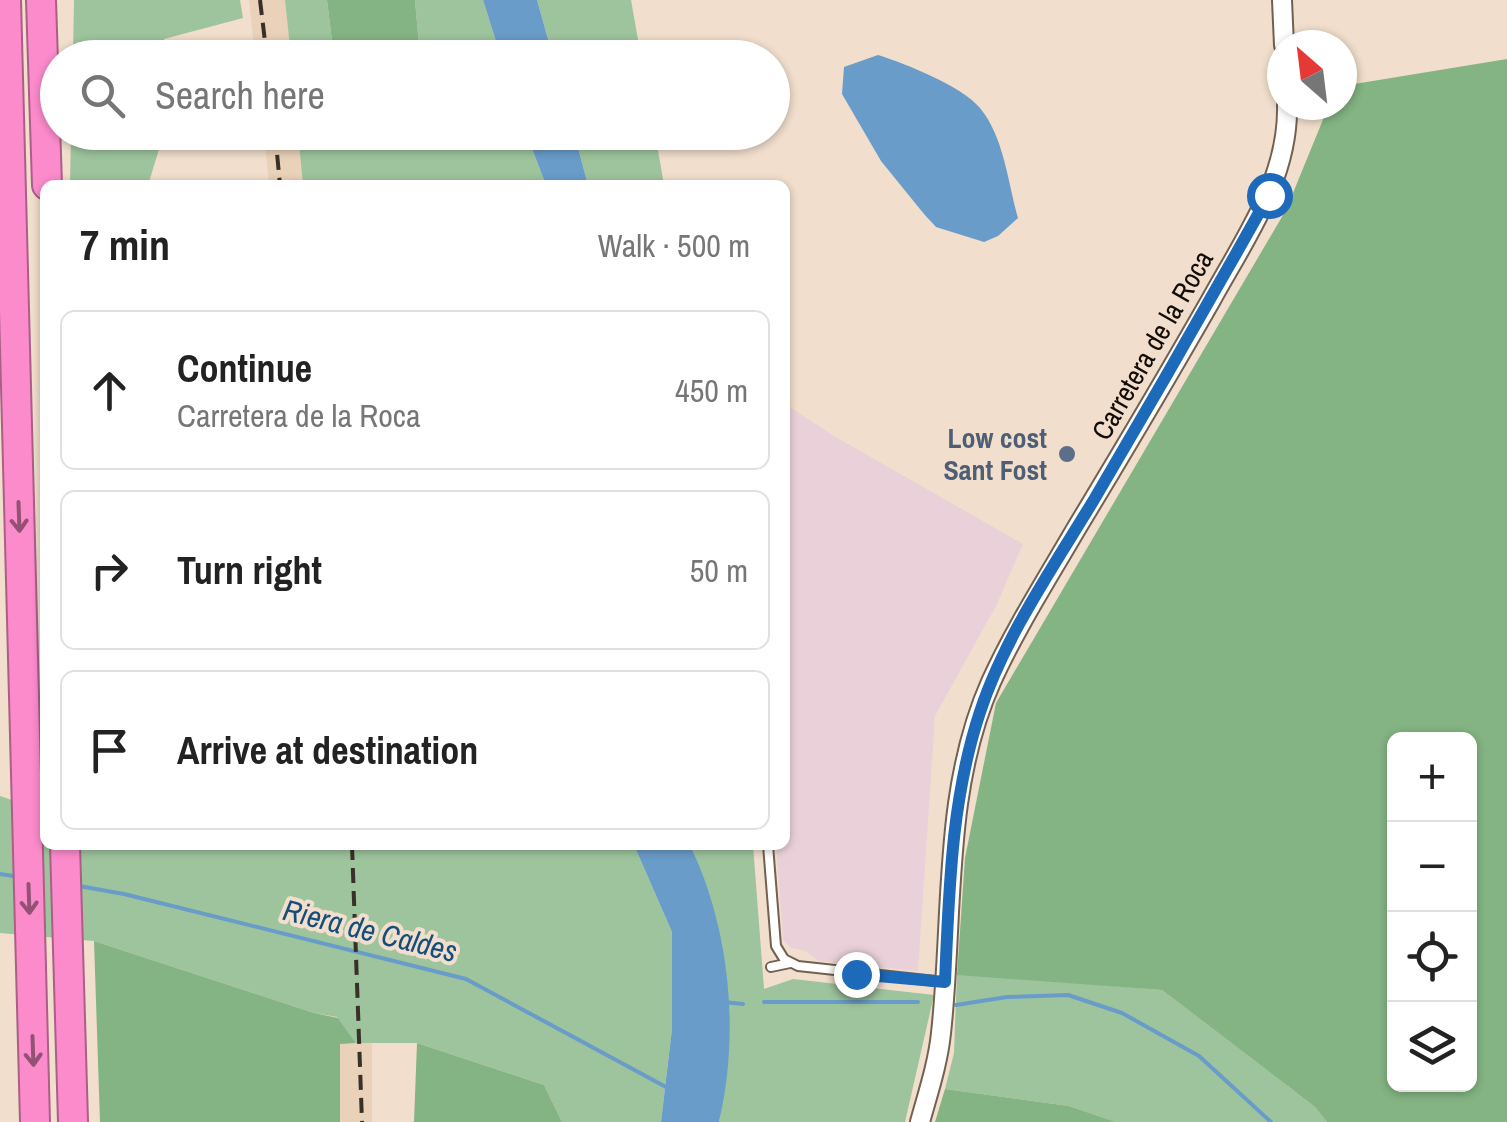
<!DOCTYPE html>
<html lang="en">
<head>
<meta charset="utf-8">
<style>
	:root { --surface:#fff; --page:#f6f6f6; --text:#222; --muted:#767676; --line:#e0e0e0 }
	body { margin:0; font-family:"Archivo Narrow",sans-serif; background:var(--page); color:var(--text) }
	.controls { position:absolute; right:30px; bottom:30px; display:grid; overflow:hidden; border-radius:15px; box-shadow:0 2px 8px #0004 }
	.controls button { width:90px; height:90px; display:grid; place-items:center; padding:0; border:0; border-bottom:2px solid var(--line); background:var(--surface); color:var(--text); font:50px sans-serif }
	.compass { position:absolute; left:1267px; top:30px; width:90px; height:90px; border-radius:50%; background:var(--surface); box-shadow:0 2px 8px #0004; rotate:332deg }
	.stop { position:absolute; width:30px; height:30px; margin:-22px; border:8px solid #1c6ab9; border-radius:50%; background:#fff }
	.stop.end { background:#1c6ab9; border-color:#fff; box-shadow:0 2px 10px #0008 }
	.list { margin:0; padding:0; list-style:none }
	h2 { display:flex; justify-content:space-between; align-items:center; height:130px; margin:0; padding:0 40px; font-size:42px }
	h2 small { font-size:32px; font-weight:400; color:var(--muted) }
	.list li { display:grid; grid-template-columns:65px 1fr auto; gap:30px; align-items:center; box-sizing:border-box; height:160px; margin:0 20px 20px; padding:0 20px; border:2px solid var(--line); border-radius:15px }
	.list b { display:block; font-size:38px; white-space:nowrap }
	.list p { margin:0; font-size:32px; white-space:nowrap; color:var(--muted) }
	.list em { font-size:32px; font-style:normal; color:var(--muted) }
	.icon { flex:none; width:55px; height:55px; fill:none; stroke:currentColor; stroke-width:2; stroke-linecap:round; stroke-linejoin:round }
	.map { position:relative; flex:none; width:1507px; height:1122px; overflow:hidden }
	.search { position:absolute; background:var(--surface); box-shadow:0 2px 8px #0004; left:40px; top:40px; width:750px; height:110px; display:flex; align-items:center; gap:25px; box-sizing:border-box; padding:0 35px; border-radius:55px; color:var(--muted); font-size:38px }
	.panel { position:absolute; background:var(--surface); box-shadow:0 2px 8px #0004; left:40px; top:180px; width:750px; height:670px; border-radius:15px }
	.map>svg:first-child { display:block }
	.built { fill:#ead1b9 }
	.industrial { fill:#ead1d9 }
	.green { fill:#9dc49c }
	.forest { fill:#84b483; fill-rule:evenodd }
	.water { fill:#699cc9 }
	.lines { fill:none; stroke-linecap:round; stroke-linejoin:round }
	.stream { stroke:#699cc9; stroke-width:4 }
	.service-casing { stroke:#726151; stroke-width:12 }
	.tertiary-casing { stroke:#726151; stroke-width:22 }
	.motorway-casing { stroke:#aa5f87; stroke-width:32 }
	.service { stroke:#fff; stroke-width:8 }
	.tertiary { stroke:#fff; stroke-width:18 }
	.motorway { stroke:#fc8bcc; stroke-width:28 }
	.rail { stroke:#393028; stroke-width:4; stroke-dasharray:15 8; stroke-linecap:butt }
	.oneway { stroke:#935273 }
	.route { stroke:#1c6ab9; stroke-width:12 }
	.service-dot { fill:#5c6f8a; stroke:#f1decc; stroke-width:4 }
	.labels { text-anchor:middle; stroke-width:8; stroke-linejoin:round; paint-order:stroke }
	.street-label { font-size:28px; fill:#120c06; stroke:#f1decc }
	.service-label { font-size:28px; font-weight:bold; fill:#4e5e75; stroke:#f1decc; text-anchor:end }
	.water-label { font-size:30px; font-style:italic; fill:#154e7a; stroke:#f1decc }
</style>
</head>
<body>
<div class="map">
<svg width="1507" height="1122" viewBox="0 0 1507 1122">
	<rect width="100%" height="100%" fill="#f1decc"/>
	<path class="built" d="M249,0H285L291,57H255Z
		M264,133H298L303,185H269Z
		M340,1043H372V1122H340Z"/>
	<path class="industrial" d="M785,404L834,436L1023,544L996,606L935,716L918,971L818,961L806,951L791,948L783,940L776,845H785Z"/>
	<path class="green" d="M74,0H240L243,18L164,39L165,57H73Z
		M285,0H327L334,57H291Z
		M415,0H483L501,57H420Z
		M537,0H631L641,57H553Z
		M71,133H164L148,185H70Z
		M298,133H349L353,141L377,133H526L546,185H303Z
		M574,133H655L664,185H588Z
		M0,796L45,811V845H634L672,932V1029L661,1122H562L544,1085L417,1043H356L337,1017L314,1013L94,941L0,933Z
		M690,845H753L764,989L793,979L934,995L905,1122H719C738,1030 730,930 690,845Z
		M957,973L1162,990L1315,1107L1327,1122H1116L1069,1106L945,1089L954,1053Z"/>
	<path class="forest" d="M327,0H415L420,57H334Z
		M1507,59V1122H1327L1315,1107L1162,990L957,975L965,858L996,703L1286,210L1329,105H1342V86ZM1394,740H1470V1084H1394Z
		M94,941L314,1013L338,1018L356,1043L340,1044V1122H100Z
		M417,1043L544,1085L562,1122H414Z
		M945,1089L1069,1106L1116,1122H935Z"/>
	<path class="water" d="M483,0H537L553,57H501Z
		M878,55C906,64 962,86 980,108C1004,137 1008,183 1018,218L998,236L984,242L936,227L924,214L881,161L842,94L844,67Z
		M526,133H574L588,185H546Z
		M634,845H690C730,928 740,1032 719,1122H661L672,1029V932Z"/>
	<g class="lines">
		<path class="stream" d="M0,874L20,877
			M79,886L124,894L466,979L666,1087
			M723,1002L743,1004
			M764,1002H918
			M956,1005L1007,997L1068,995L1122,1013L1199,1056L1271,1122"/>
		<defs>
			<path id="service" d="M768,845L776,946L784,959L798,966L945,982
				M771,967L790,963"/>
			<path id="tertiary" d="M1282,0L1284,45
				M920,1122C928,1093 938,1063 941,1033C954,916 942,792 991,682C1015,629 1047,579 1076,529C1122,453 1167,377 1211,300C1245,238 1289,178 1287,105"/>
			<path id="motorway" d="M6,0L35,1122
				M41,0L47,185
				M65,845L73,1122"/>
		</defs>
		<use href="#service" class="service-casing"/>
		<use href="#tertiary" class="tertiary-casing"/>
		<use href="#motorway" class="motorway-casing"/>
		<use href="#service" class="service"/>
		<use href="#tertiary" class="tertiary"/>
		<use href="#motorway" class="motorway"/>
		<path class="rail" d="M260,0L267,58
			M275,132L280,185
			M352,845L362,1122"/>
	</g>
	<defs><path id="oneway-shaft" d="M-6 0H5M1.5-3L5.5 0L1.5 3" fill="none" stroke-width="1.6" stroke-linecap="round" stroke-linejoin="round" transform="scale(2.5)"/></defs>
	<g class="oneway">
		<use href="#oneway-shaft" transform="translate(19 517) rotate(88)"/>
		<use href="#oneway-shaft" transform="translate(29 899) rotate(88)"/>
		<use href="#oneway-shaft" transform="translate(33 1051) rotate(88)"/>
	</g>
	<g class="lines">
		<path class="route" d="M856,974L945,982C949,892 951,799 980,712C1005,636 1054,566 1095,498C1154,398 1212,297 1269,195"/>
	</g>
	<circle class="service-dot" cx="1067" cy="454" r="10"/>
	<g class="labels">
		<g class="street-label">
			<text transform="translate(1152 345) rotate(-60)" y="10">Carretera de la Roca</text>
		</g>
		<g class="service-label">
			<text x="1047" y="448">Low cost<tspan x="1047" dy="32">Sant Fost</tspan></text>
		</g>
		<g class="water-label">
			<text transform="translate(370 931) rotate(14)" y="10">Riera de Caldes</text>
		</g>
	</g>
</svg>
<div class="controls">
<button>+</button>
<button>−</button>
<button><svg class="icon" aria-label="locate" viewBox="0 0 24 24"><circle cx="12" cy="12" r="6"/><path d="M12 2v4M12 18v4M2 12h4M18 12h4"/></svg></button>
<button><svg class="icon" aria-label="layers" viewBox="0 0 24 24"><path d="M12 4l9 5-9 5-9-5zM3 14l9 5 9-5"/></svg></button>
</div>
<svg class="compass" viewBox="-18 -18 36 36"><path d="M0-13l5 13h-10z" fill="#e53935"/><path d="M0 13l5-13h-10z" fill="#767676"/></svg>
<div class="stop" style="left:1269px;top:195px"></div>
<div class="stop end" style="left:856px;top:974px"></div>
<div class="search"><svg class="icon" aria-label="search" viewBox="0 0 24 24"><circle cx="10" cy="10" r="6"/><path d="M15 15l6 6"/></svg>Search here</div>
<section class="panel">
<h2>7 min<small>Walk · 500 m</small></h2>
<ul class="list">
<li><svg class="icon" aria-label="ahead" viewBox="0 0 24 24"><path d="M12 20V5M6 11l6-6 6 6"/></svg><div><b>Continue</b><p>Carretera de la Roca</p></div><em>450 m</em></li>
<li><svg class="icon" aria-label="right" viewBox="0 0 24 24"><path d="M7 20v-9h11M14 6l5 5-5 5"/></svg><div><b>Turn right</b></div><em>50 m</em></li>
<li><svg class="icon" aria-label="arrive" viewBox="0 0 24 24"><path d="M6 21V4h12l-3 4 3 4H6"/></svg><div><b>Arrive at destination</b></div></li>
</ul>
</section>
</div>
</body>
</html>
